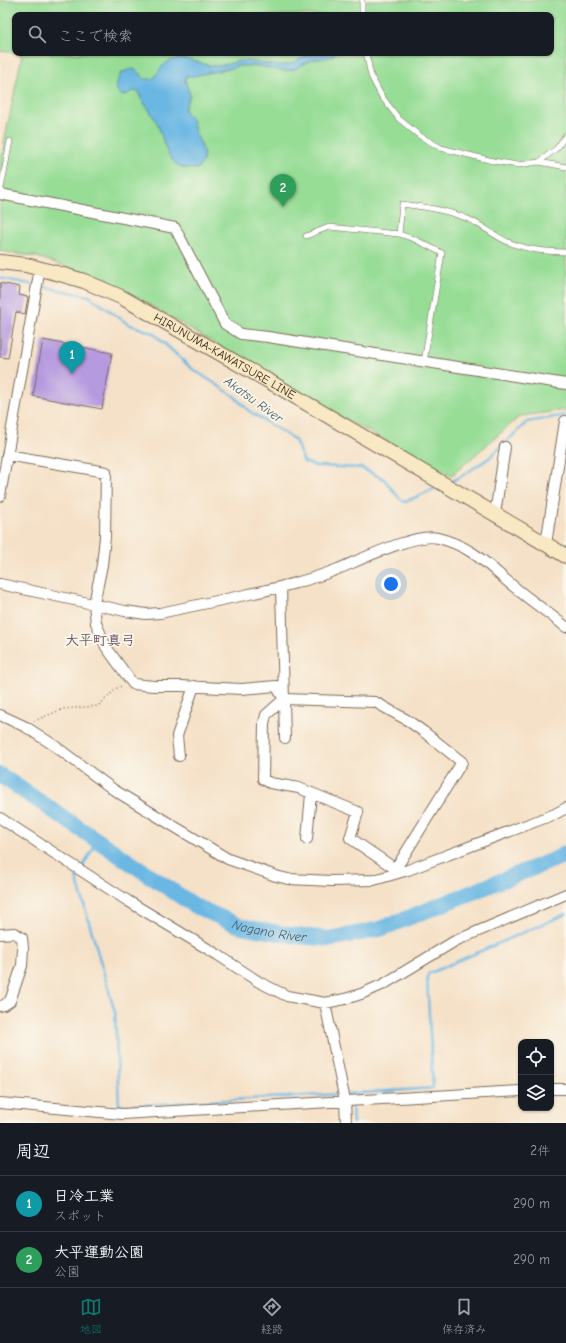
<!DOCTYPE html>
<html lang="ja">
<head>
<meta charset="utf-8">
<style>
	:root { --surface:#171b24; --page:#242831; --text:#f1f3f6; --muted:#9ea1a6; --line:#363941; --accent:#0f766e }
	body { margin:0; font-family:"Comic Neue","Klee One",sans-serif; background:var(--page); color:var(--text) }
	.controls { position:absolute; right:12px; bottom:12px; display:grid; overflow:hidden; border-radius:8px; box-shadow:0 1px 3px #0004 }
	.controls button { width:36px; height:36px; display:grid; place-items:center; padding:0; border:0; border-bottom:1px solid var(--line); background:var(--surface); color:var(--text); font:20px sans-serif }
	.you { position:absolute; left:391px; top:584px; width:14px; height:14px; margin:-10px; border:3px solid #fff; border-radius:50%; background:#1a73e8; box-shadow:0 0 0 6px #1a73e833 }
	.badge { display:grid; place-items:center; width:26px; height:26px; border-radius:50%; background:var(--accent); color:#fff; font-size:13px; font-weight:700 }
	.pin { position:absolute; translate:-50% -33px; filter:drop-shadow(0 1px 2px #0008) }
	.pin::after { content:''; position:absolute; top:21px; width:14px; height:12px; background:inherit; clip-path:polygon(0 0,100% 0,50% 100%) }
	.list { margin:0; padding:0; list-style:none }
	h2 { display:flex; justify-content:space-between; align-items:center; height:52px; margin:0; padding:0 16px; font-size:17px }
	h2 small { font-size:13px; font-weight:400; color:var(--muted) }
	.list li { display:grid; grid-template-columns:26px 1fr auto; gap:12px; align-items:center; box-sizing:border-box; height:56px; padding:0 16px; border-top:1px solid var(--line) }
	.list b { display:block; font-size:15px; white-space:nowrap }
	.list p { margin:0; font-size:13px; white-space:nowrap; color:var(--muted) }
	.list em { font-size:13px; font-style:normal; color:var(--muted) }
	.icon { flex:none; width:22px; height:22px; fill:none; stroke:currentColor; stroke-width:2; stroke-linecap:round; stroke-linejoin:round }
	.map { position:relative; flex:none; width:566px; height:1123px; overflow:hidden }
	.search { position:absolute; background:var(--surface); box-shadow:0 1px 3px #0004; left:12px; right:12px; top:12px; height:44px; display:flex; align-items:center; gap:10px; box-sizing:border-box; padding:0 14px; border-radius:8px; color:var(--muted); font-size:15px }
	.sheet { height:164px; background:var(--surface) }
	nav { display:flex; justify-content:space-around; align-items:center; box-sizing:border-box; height:56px; border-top:1px solid var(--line); background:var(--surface); font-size:11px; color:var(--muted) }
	nav a { display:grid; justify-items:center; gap:2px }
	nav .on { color:var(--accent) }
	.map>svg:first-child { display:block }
	.green { fill:#97dd96; stroke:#69845a }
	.water { fill:#6ab7e3; stroke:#527080 }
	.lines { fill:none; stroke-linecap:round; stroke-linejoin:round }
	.stream { stroke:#6ab7e3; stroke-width:2.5 }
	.river { stroke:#6ab7e3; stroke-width:16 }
	.building { fill:#b59adf }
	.lane-casing { stroke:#7c6a59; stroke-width:6 }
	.street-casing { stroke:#7c6a59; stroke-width:12 }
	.secondary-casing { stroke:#7c6a59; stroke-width:16 }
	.path { stroke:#7c6a59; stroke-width:1.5; stroke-dasharray:1 3; stroke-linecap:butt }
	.lane { stroke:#fff; stroke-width:5 }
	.street { stroke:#fff; stroke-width:10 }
	.secondary { stroke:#f8e8c3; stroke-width:14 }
	.labels { text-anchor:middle; stroke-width:3.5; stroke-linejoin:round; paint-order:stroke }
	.street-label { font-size:12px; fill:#3b2a1e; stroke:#fbf7ec }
	.water-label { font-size:13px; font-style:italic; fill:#4b5b63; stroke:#fbf7ec }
	.quarter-label { font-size:14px; font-weight:bold; fill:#665162; stroke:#fbf7ec }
</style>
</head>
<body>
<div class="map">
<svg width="566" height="1123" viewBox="0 0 566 1123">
	<rect width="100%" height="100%" fill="#fbf7ec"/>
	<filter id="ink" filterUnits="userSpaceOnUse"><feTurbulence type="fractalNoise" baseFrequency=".025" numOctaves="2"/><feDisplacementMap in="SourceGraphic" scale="8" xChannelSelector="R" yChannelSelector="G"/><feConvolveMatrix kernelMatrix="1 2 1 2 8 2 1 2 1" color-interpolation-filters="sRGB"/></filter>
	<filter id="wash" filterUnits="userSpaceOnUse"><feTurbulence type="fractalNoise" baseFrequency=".012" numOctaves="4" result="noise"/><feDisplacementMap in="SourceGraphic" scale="16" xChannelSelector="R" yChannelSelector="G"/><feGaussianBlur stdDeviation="0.9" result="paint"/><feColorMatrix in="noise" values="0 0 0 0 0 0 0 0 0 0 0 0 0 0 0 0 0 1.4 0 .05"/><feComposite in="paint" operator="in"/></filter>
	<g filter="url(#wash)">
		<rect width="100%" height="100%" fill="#f5e1c7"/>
		<path class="green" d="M0,0H566V410L520,416L451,476L306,398L108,280L37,257L0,251V163L22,55L16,53H551V15H15V53L0,51Z"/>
		<path class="water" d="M326,53H336C329,60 321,58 313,60C303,63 297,70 287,71C280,71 274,69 268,68C259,65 247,66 237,66L233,68L193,76H186L185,80L190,95L184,110C187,113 190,117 192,120C194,124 194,128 195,132C201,145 210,157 197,169C190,169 182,169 176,164C162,152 163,130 153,116C149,108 140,101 139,92C133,90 130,92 125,96L121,95C113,88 117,82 121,73L128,70L135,69L145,79H153C158,73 162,64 170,61C186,54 199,65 215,66C223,66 231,63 239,61C254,59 270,67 285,65C295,64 301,57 310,55C315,53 321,54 326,53Z"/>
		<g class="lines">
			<path class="stream" d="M0,278L34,285
				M39,286L89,296L128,324L153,333L191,368L234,396L249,411L295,440L304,462L316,466L361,468L384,479L399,498L405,502L438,487
				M450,482L462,476L489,458L527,422L566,415
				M82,868L98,840
				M79,872L76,877L115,1012L119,1106L341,1094
				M346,1094L433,1088L427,978L428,974L566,914
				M352,1104L353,1123"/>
			<path class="river" id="s1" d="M0,775L195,906L240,926L290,935L330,939L380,929L558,858L566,853"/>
		</g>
		<g id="blocks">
			<path class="building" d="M0,283L20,287L19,295L28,297L25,314L16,312L8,358L0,357Z
				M43,340L112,353L102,409L33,396Z"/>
		</g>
	</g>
	<g filter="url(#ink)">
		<use href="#blocks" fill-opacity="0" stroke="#7c6a59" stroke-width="1"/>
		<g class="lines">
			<defs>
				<path id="lane" d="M362,15V0
					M366,53L371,76L382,97L399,119L420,136L441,148L493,161L518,165L539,162L566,167
					M539,162L557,148L566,135
					M0,194L10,141
					M399,234L402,204C425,207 447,210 468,219C482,225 493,235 506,241C523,249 547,252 566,252
					M306,236L329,227L399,234L414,239L442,253L424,362"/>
				<path id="street" d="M0,194L175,228L225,324L241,334L268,337L566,384
					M7,455L106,472L105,537L102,565L94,604L96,623L106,647L133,684L154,686H181L242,689L276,686L284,699
					M0,496L40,268
					M495,514L505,447
					M546,544L565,421
					M0,584L125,611L146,614L160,613C188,607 217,601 245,595C277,588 308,581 338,569C360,560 417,532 438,538C475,547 490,568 518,590C534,603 550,614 566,627
					M281,587L285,738
					M284,699L375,702L407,720L424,732L462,762L400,862L394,868L350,838L358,812L299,788L270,783L263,779L264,723L266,715Z
					M0,715L26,727L55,746L114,790L228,859L276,876L288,879L332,881L374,880L408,870L555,814L566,808
					M179,756L177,736L194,686
					M0,818L128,901L218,955L259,982L287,996L325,1003L345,999L361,994L384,984L455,941L566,894
					M307,839L311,794
					M0,934L15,933L22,938L23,948L22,966L10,1001L4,1005L0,1006
					M325,1003L345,1101L346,1123
					M551,1089H566
					M0,1103L122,1114L521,1091"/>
				<g id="secondary">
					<path id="s2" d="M0,262L26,265L60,274L84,281L121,297L272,383L566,556"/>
				</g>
			</defs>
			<use href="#lane" class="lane-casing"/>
			<use href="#street" class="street-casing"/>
			<use href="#secondary" class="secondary-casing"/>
			<path class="path" d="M34,721L63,709L98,706L118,687L123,686"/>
			<use href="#lane" class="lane"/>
			<use href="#street" class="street"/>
			<use href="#secondary" class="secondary"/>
		</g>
	</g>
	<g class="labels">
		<g class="street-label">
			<text dy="4" stroke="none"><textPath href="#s2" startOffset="246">HIRUNUMA-KAWATSURE LINE</textPath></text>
		</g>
		<g class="water-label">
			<text transform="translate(254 399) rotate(36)" y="5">Akatsu River</text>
			<text dy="5" stroke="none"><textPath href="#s1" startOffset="314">Nagano River</textPath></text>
		</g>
		<g class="quarter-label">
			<text x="100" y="645">大平町真弓</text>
		</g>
	</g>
</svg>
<div class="controls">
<button><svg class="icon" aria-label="locate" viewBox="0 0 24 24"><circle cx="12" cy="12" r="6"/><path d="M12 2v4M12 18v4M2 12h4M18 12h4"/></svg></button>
<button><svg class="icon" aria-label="layers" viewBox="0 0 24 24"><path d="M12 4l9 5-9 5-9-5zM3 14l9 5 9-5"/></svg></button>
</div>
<div class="you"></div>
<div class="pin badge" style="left:72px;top:374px;background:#0f9aa8">1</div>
<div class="pin badge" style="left:283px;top:207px;background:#2e9e5b">2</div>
<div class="search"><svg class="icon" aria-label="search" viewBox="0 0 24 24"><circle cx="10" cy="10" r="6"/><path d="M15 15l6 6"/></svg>ここで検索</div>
</div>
<section class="sheet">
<h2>周辺<small>2件</small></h2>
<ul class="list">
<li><span class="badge" style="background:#0f9aa8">1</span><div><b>日冷工業</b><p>スポット</p></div><em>290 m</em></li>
<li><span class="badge" style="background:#2e9e5b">2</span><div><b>大平運動公園</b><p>公園</p></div><em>290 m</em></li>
</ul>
</section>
<nav>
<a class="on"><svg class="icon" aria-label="map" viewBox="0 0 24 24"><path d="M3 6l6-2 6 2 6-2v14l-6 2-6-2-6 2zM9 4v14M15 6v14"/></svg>地図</a>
<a><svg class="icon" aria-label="directions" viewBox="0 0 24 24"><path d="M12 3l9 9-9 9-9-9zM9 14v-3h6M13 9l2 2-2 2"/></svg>経路</a>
<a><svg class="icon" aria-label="saved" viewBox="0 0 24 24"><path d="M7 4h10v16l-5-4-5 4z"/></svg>保存済み</a>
</nav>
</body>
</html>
